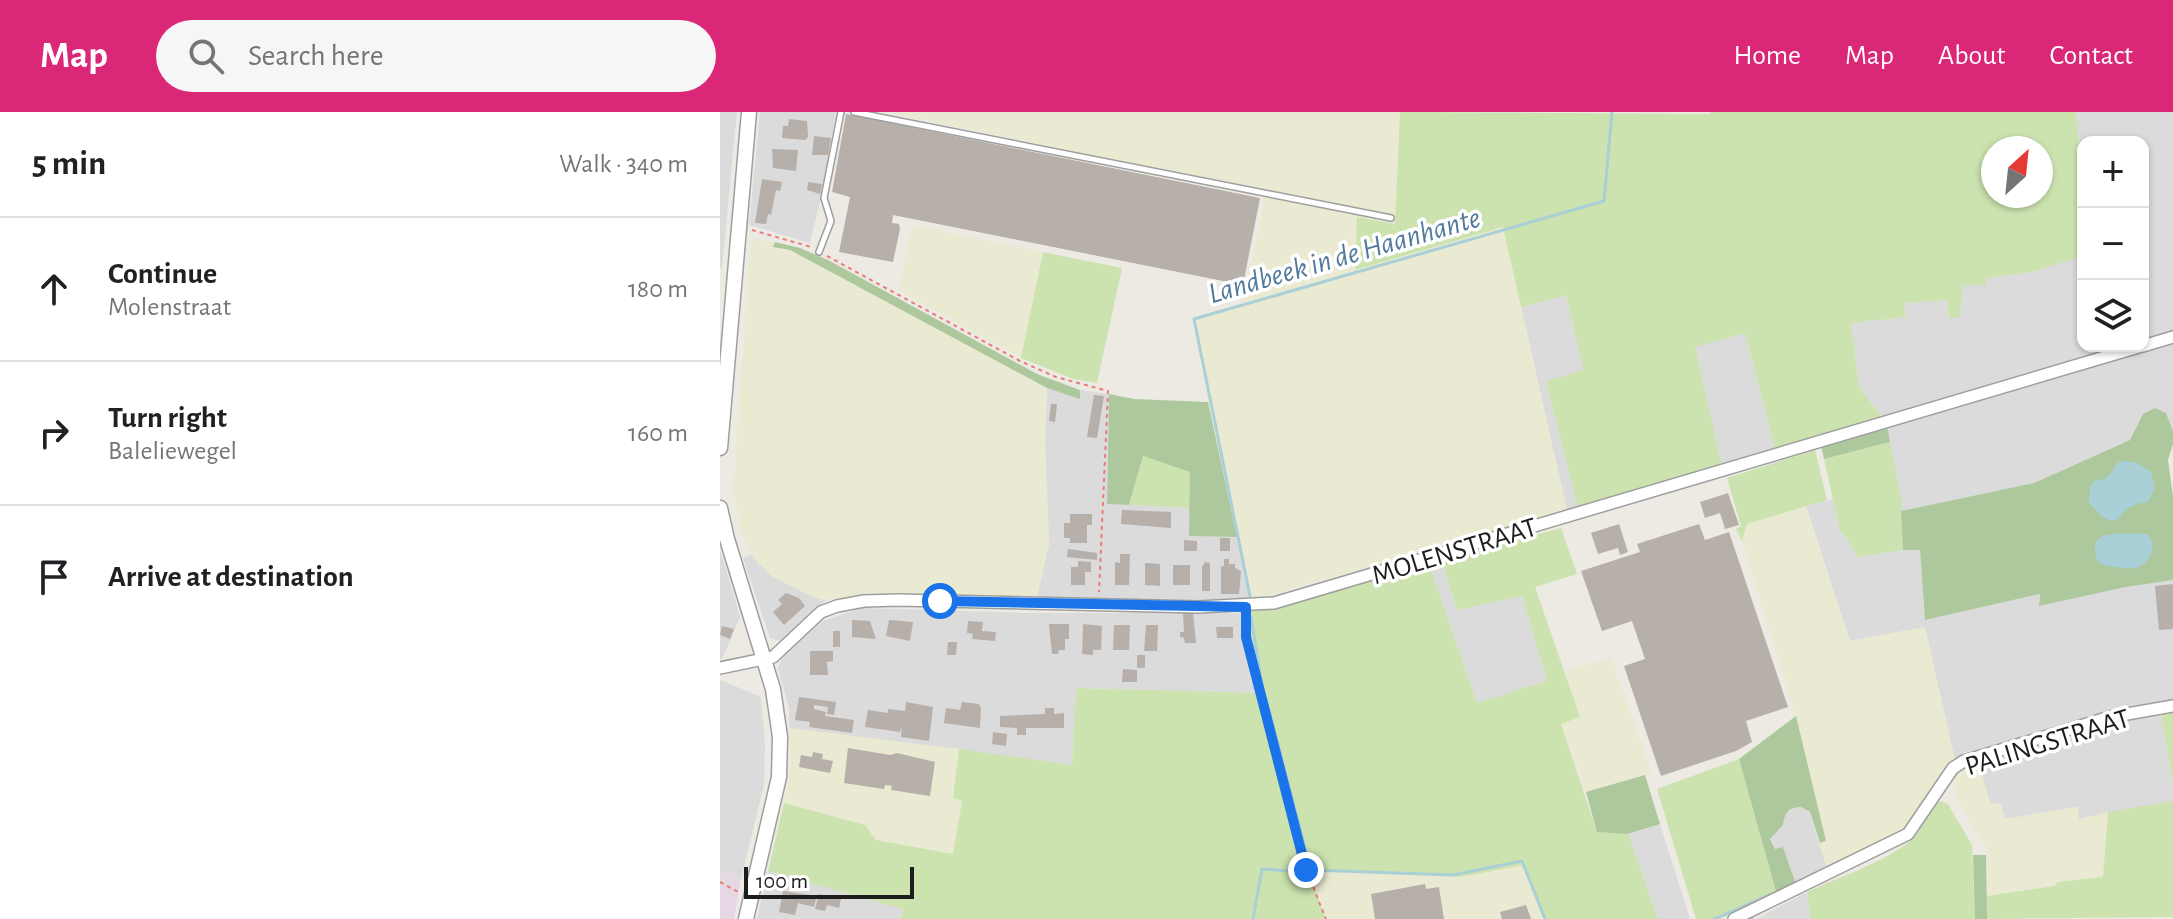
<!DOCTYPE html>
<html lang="en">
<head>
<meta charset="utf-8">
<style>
	:root { --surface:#fff; --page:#f6f6f6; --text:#202124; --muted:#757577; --line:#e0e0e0; --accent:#db2777 }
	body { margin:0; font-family:"Alegreya Sans",sans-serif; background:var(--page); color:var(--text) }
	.controls { position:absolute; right:24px; top:24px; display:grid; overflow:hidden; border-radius:16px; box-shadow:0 2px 6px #0004 }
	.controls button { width:72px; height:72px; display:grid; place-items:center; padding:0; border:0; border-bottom:2px solid var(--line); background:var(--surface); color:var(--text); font:40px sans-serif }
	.compass { position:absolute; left:1261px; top:24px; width:72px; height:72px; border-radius:50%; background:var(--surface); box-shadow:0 2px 6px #0004; rotate:27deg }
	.scale { position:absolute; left:24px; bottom:20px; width:170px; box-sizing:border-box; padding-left:8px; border:4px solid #1d1d1d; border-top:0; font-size:22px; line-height:28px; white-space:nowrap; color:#1d1d1d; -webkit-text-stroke:6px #fff; paint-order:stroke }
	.stop { position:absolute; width:24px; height:24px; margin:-18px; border:6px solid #1a73e8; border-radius:50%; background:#fff }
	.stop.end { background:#1a73e8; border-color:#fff; box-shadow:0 2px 8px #0008 }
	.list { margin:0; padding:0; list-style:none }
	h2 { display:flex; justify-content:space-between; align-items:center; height:104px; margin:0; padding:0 32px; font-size:34px }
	h2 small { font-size:26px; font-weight:400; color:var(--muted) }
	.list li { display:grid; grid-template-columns:52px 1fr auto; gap:24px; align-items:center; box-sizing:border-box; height:144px; padding:0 32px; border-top:2px solid var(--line) }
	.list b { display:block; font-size:30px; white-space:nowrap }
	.list p { margin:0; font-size:26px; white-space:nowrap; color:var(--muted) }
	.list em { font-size:26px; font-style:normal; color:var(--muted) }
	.icon { flex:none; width:44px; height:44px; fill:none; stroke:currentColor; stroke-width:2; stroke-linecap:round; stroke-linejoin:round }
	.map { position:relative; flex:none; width:1453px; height:807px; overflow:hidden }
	header { display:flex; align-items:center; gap:48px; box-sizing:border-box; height:112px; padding:0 40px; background:var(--accent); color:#fff }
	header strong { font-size:38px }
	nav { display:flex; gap:44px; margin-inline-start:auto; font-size:28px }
	.search { width:560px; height:72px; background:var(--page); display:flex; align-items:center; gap:20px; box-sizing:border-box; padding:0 28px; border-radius:44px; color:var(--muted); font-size:30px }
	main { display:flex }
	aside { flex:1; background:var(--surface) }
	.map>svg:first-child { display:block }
	.residential { fill:#dbdbdb }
	.industrial { fill:#e6d7e4 }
	.farmland { fill:#eaead2 }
	.grass { fill:#cce3af; fill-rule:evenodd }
	.forest { fill:#adc89d }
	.water { fill:#a9cfd7 }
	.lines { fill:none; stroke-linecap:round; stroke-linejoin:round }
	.stream { stroke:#a9cfd7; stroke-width:3 }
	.building { fill:#b6afaa }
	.service-casing { stroke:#9e9e9e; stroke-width:8 }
	.minor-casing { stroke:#9e9e9e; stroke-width:14 }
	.tertiary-casing { stroke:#9e9e9e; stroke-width:17 }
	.path { stroke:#eb7d78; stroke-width:2; stroke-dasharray:4 4; stroke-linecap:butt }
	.service { stroke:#fff; stroke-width:5 }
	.minor { stroke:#fff; stroke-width:11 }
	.tertiary { stroke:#fff; stroke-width:14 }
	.route { stroke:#1a73e8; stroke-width:10 }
	.labels { text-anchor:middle; stroke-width:7; stroke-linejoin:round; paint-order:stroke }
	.street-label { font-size:28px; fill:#1d1d1d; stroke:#fff }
	.water-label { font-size:30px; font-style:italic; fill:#517a9c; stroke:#fff }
</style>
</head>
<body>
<header>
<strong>Map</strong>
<div class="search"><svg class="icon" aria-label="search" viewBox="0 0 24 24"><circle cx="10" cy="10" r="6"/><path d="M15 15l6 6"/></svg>Search here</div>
<nav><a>Home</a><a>Map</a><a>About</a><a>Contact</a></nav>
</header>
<main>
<aside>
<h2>5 min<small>Walk · 340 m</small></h2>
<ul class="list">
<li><svg class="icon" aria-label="ahead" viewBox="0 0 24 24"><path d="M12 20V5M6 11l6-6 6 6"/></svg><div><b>Continue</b><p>Molenstraat</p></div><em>180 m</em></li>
<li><svg class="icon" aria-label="right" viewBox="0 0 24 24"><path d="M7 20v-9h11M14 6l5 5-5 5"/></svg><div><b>Turn right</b><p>Baleliewegel</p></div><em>160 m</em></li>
<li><svg class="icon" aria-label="arrive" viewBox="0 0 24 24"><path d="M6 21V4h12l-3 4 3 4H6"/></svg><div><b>Arrive at destination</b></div></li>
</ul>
</aside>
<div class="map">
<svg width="1453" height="807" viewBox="0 0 1453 807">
	<rect width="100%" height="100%" fill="#edeae4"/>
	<path class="residential" d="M0,0H17L2,156L0,155Z
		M40,0H116L102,81L90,131L29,113Z
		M1356,0H1453V219L1423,228V30H1363V77Z
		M1363,144V234H1402L1162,305L1139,275L1131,211L1186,205L1183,191L1227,188L1229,206L1242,173H1265L1266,166L1312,160Z
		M846,182L865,259L826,269L858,396L847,399L801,195Z
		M1025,220L1055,337L1002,354L974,235Z
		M1453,230V319L1446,301L1423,302L1410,328L1314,371L1181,399L1167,314Z
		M327,276L359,286L360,278L389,282L387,392L470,396V424L517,425L531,488L515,492L316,489L329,432L325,331Z
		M1113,387L1120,419L1132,434L1200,438L1205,508L1320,482L1319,494L1406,475L1453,468V589L1382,601L1244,641L1235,649L1205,515L1130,529L1086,394Z
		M0,437L20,505L2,547L0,546Z
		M32,442L38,451L93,485L106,488L62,529L50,526L23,446Z
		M722,449L737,498L802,483L827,569L757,592L709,452Z
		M140,496L316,501H525L526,525L541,581L356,576L352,653L69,616V596L58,556L62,546L83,524L103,509Z
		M0,568L39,584L41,588L45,632L44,673L21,767L0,757Z
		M1441,601L1453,672V689L1359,708L1357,695L1285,707L1270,692L1259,651L1369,616Z
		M1074,695H1082L1090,701L1108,760L1077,775L1063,735L1055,737L1050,726L1063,713V704Z
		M940,712L970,807H938L908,723Z
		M48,759L183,797L181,807H37Z
		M1087,780L1091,807H1036Z"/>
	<path class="industrial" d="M0,757L21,767L14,807H0Z"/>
	<path class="farmland" d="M165,0H680L675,112L635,157L783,114L847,399L531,488L488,290L475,205L524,190L546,80Z
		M192,113L323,140L301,246L179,179Z
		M36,127L55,130L54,136L70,138L327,276L325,331L329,432L316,489L142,483L106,488L93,485L53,465L38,451L28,437L20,415L13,376L31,128Z
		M1086,394L1130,529L1205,515L1235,649L1183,722L1108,760L1100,731L1106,729L1076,604L1022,429L1027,412Z
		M891,546L932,660L866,680L841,612L860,605L844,559Z
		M69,616L239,637L233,685L242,689L233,742L156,728L145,713L64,691L71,655Z
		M1259,651L1270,692L1281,691L1285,707L1358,695L1359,707L1388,700L1384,765L1338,770L1335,774L1266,784L1267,738L1238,690L1233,673L1237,662L1245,654Z
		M805,753L824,807H606L586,758L740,765Z"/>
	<path class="grass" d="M680,0L990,2L991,0H1356L1363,77V144L1312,160L1266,166V173H1242L1240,205L1229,206L1227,188L1184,191L1186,205L1131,211L1139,275L1162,305L1055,337L1025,221L975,235L1002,354L858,396L826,269L864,258L846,183L801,195L783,115L635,158L637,105L675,112ZM1273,36H1321V84H1273Z
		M323,140L402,156L377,271L353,267L301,246Z
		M1170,330L1181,385L1183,438L1136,445L1132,434L1120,419L1104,347Z
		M1095,338L1107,388L1027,412L1022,429L1016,417L1021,414L1007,366Z
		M423,344L470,360V396L409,393Z
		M841,416L857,462L815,475L860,605L841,612L877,720L908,722L938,807H824L805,753L740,765L587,758L606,807H181L183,797L48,759L64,691L145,713L156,728L233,742L242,689L233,686L239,637L352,653L356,576L540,581L526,525L525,501L709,452L757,591L827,569L802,484L737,498L722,449Z
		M1453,600V672L1441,601Z
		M1019,647L1057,783L1000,807H976L937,677Z
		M1221,689L1228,692L1252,733L1255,807H1091L1087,780C1119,765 1163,751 1190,729C1203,718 1207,698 1221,689Z
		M1453,689V805L1267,807L1266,784L1334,774L1338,770L1383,765L1388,700Z"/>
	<path class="forest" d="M55,130L80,136L108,148L317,262L360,278V287L327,276L70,138L53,135Z
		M389,282L414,287L488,290L517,425L469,424L470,360L423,344L409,393L387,392Z
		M1435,296L1446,301L1453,319V332L1448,348L1453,384V468L1406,475L1319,494L1320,482L1205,508L1200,438H1183L1181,399L1314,371L1410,328L1423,302Z
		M1167,314L1170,330L1104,347L1101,334Z
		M1076,604L1106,729L1100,731L1090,700L1081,695C1069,695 1064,701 1063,713L1050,727L1055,737L1063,735L1077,775L1057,783L1019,647Z
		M925,663L940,712L908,722L877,720L866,680Z
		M1253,743H1266L1267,807H1255Z"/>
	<path class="water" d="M1406,349L1416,351L1431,360L1435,376L1428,390C1413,392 1406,395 1398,407L1391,409L1381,404L1369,391L1370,375L1374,369C1388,368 1392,361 1398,350Z
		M1406,421L1427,422C1434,429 1434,434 1430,444C1427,449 1423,454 1416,456C1409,457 1385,455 1380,451C1376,448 1376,445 1375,440C1372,421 1392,422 1406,421Z"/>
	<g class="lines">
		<path class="stream" d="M531,489L474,207L884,89L892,0
			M531,505L543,579
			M546,587L591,758L733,763L802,749L825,807
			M533,807L542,757L582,760
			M994,807L1049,783
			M1031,807H1032"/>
	</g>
	<path class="building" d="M126,2L540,86L523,173L173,103L172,111L179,112L180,117L173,150L119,140L130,85L112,80Z
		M69,7L87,9L88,25L85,28L62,26L63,14H68Z
		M94,24L111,26L108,43H92Z
		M52,37L78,38L76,59L53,56Z
		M42,67L62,70L60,79L56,78L51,103L48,102L46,112L35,111Z
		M88,70L102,72L100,82L87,78Z
		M374,283L384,284L377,326L367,325Z
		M331,292H337L335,310L329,309Z
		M1008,381L1019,413L1005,417L1000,401L985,406L980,390Z
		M402,398L451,400V416L401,412Z
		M350,402H372V413H367V431H350V426H344V411H350Z
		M899,412L908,440L900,443L898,436L878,442L871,421Z
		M979,412L985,428L1009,420L1068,595L1026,609L1032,630L1016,639L941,664L904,554L925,547L912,509L882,519L861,459L920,440L917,432Z
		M500,426H510V439H500Z
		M464,428L477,429V439H464Z
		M348,437L377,441V448L347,445Z
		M400,442H410L409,473H395V450L400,451Z
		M504,447H509V452H515V456L521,459L519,482H501V454H504Z
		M358,449L371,450V460H365V473H351V455H358Z
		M485,450L490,451V479H482V455Z
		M425,451L440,452V474L425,473Z
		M453,453H470V473H453Z
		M1453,472V517L1439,518L1435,474Z
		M66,481L79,486L85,494L64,513L53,500L62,492L58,488Z
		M463,501H473L476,531H465L464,526L460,525V520H464Z
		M132,508L150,509L156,527L132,525Z
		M169,508L193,510L190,529L166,524Z
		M248,509L263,510L262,519L276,520L275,529L252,527L253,522L247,521Z
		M329,512H349V527H345V538H339L338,542H332Z
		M363,512L382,514L381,538H373V543L362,542Z
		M394,513H410L409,538H393Z
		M426,513H438L437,539H424Z
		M2,514L14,517L10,527L0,523Z
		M496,515H513V526H497Z
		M113,519H120V535H113Z
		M228,530H237L236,543H227Z
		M90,539H113V549L107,550L108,563H90Z
		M417,543H425V556H417Z
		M403,557L417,558V570H402Z
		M79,585L116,590L114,603L107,602L108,595L94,593V597L106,600L105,604L134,608L132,621L89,615L90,610L75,608Z
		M186,590L213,595L209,629L181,625L182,613L180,620L145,615L148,598L168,601V597L185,599Z
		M242,590L259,592L261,596L260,616L224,611L226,596L240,598Z
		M325,596H334V602L344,601V616H306V623H297V616L280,615V604L325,602Z
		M273,620L287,622L286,634L272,632Z
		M128,636L170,643L177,641L215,650L210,684L171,678L172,674L165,673L164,677L124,671Z
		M93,640L103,642L102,647L113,649L110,661L79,655L81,643L92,645Z
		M705,772L706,777L719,775L724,807H655L651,782Z
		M63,779L97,784L94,795L78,791L75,803L59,800Z
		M99,782L121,787L119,796L107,793L105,799L95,797Z
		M806,793L811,807H782L780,800Z"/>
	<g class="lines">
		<defs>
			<path id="service" d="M134,0L671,106
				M99,140L111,109L104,86L121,0"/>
			<path id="minor" d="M1423,234L1453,225
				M0,556L53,545L101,500L117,494L144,489L178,488L479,495L554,491L1422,234
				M1014,807L1188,722L1233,656L1244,649L1390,605L1453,594"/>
			<path id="tertiary" d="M0,336L29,0
				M0,396L7,427L53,577L60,625L59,665L26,807"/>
		</defs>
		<use href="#service" class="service-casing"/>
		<use href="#minor" class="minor-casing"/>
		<use href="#tertiary" class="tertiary-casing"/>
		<path class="path" d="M32,118L91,135
			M107,144L300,249L336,265L388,279L379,480
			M525,504L526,525C551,620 568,717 606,807
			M0,770L20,781"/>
		<use href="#service" class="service"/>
		<use href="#minor" class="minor"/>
		<use href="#tertiary" class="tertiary"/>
	</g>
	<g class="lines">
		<path class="route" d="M220,489L526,495V525L586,758"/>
	</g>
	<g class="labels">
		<g class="street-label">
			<text transform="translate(734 438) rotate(-17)" y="10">MOLENSTRAAT</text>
			<text transform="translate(1327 629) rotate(-17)" y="10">PALINGSTRAAT</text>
		</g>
		<g class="water-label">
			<text transform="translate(624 143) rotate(-16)" y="10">Landbeek in de Haanhante</text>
		</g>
	</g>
</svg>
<div class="controls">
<button>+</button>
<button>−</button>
<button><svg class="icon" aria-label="layers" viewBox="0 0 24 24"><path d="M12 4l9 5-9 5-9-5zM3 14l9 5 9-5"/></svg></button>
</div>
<svg class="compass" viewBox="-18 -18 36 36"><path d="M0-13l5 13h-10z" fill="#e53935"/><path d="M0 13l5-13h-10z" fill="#757577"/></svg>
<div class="scale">100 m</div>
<div class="stop" style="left:220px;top:489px"></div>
<div class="stop end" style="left:586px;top:758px"></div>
</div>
</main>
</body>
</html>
